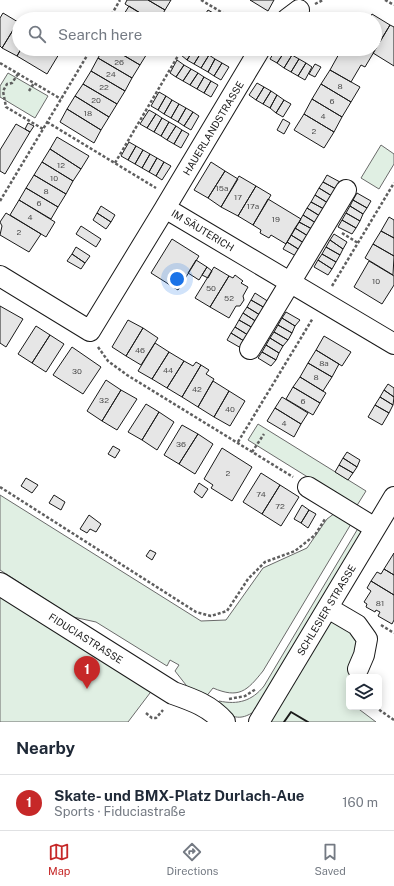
<!DOCTYPE html>
<html lang="en">
<head>
<meta charset="utf-8">
<style>
	:root { --surface:#fff; --page:#f6f6f7; --text:#1f2937; --muted:#747a83; --line:#e0e1e3; --accent:#c62828 }
	body { margin:0; font-family:"Public Sans",sans-serif; background:var(--page); color:var(--text) }
	.controls { position:absolute; right:12px; bottom:12px; display:grid; overflow:hidden; border-radius:6px; box-shadow:0 2px 10px #0003 }
	.controls button { width:36px; height:36px; display:grid; place-items:center; padding:0; border:0; border-bottom:1px solid var(--line); background:var(--surface); color:var(--text); font:20px sans-serif }
	.you { position:absolute; left:177px; top:279px; width:14px; height:14px; margin:-10px; border:3px solid #fff; border-radius:50%; background:#1a73e8; box-shadow:0 0 0 6px #1a73e833 }
	.badge { display:grid; place-items:center; width:26px; height:26px; border-radius:50%; background:var(--accent); color:#fff; font-size:13px; font-weight:700 }
	.pin { position:absolute; translate:-50% -33px; filter:drop-shadow(0 1px 2px #0008) }
	.pin::after { content:''; position:absolute; top:21px; width:14px; height:12px; background:inherit; clip-path:polygon(0 0,100% 0,50% 100%) }
	.list { margin:0; padding:0; list-style:none }
	h2 { display:flex; justify-content:space-between; align-items:center; height:52px; margin:0; padding:0 16px; font-size:17px }
	h2 small { font-size:13px; font-weight:400; color:var(--muted) }
	.list li { display:grid; grid-template-columns:26px 1fr auto; gap:12px; align-items:center; box-sizing:border-box; height:56px; padding:0 16px; border-top:1px solid var(--line) }
	.list b { display:block; font-size:15px; white-space:nowrap }
	.list p { margin:0; font-size:13px; white-space:nowrap; color:var(--muted) }
	.list em { font-size:13px; font-style:normal; color:var(--muted) }
	.icon { flex:none; width:22px; height:22px; fill:none; stroke:currentColor; stroke-width:2; stroke-linecap:round; stroke-linejoin:round }
	.map { position:relative; flex:none; width:394px; height:722px; overflow:hidden }
	.search { position:absolute; background:var(--surface); box-shadow:0 2px 10px #0003; left:12px; right:12px; top:12px; height:44px; display:flex; align-items:center; gap:10px; box-sizing:border-box; padding:0 14px; border-radius:22px; color:var(--muted); font-size:15px }
	.sheet { height:108px; background:var(--surface) }
	nav { display:flex; justify-content:space-around; align-items:center; box-sizing:border-box; height:56px; border-top:1px solid var(--line); background:var(--surface); font-size:11px; color:var(--muted) }
	nav a { display:grid; justify-items:center; gap:2px }
	nav .on { color:var(--accent) }
	.map>svg:first-child { display:block }
	.green { fill:#e0efe3; stroke:#6a6a6a }
	.building { fill:#e6e6e6; stroke:#1a1a1a }
	.lines { fill:none; stroke-linecap:round; stroke-linejoin:round }
	.minor-casing { stroke:#1a1a1a; stroke-width:22 }
	.major-casing { stroke:#1a1a1a; stroke-width:24 }
	.path { stroke:#5f5f5f; stroke-width:2.5; stroke-dasharray:3 2; stroke-linecap:butt }
	.minor { stroke:#fff; stroke-width:20 }
	.major { stroke:#fff; stroke-width:22 }
	.wall { stroke:#1a1a1a; stroke-width:2 }
	.labels { text-anchor:middle; stroke-width:3; stroke-linejoin:round; paint-order:stroke }
	.number-label { font-size:8px; fill:#4d4d4d }
	.street-label { font-size:10px; fill:#1a1a1a; stroke:#fff }
</style>
</head>
<body>
<div class="map">
<svg width="394" height="722" viewBox="0 0 394 722">
	<rect width="100%" height="100%" fill="#fff"/>
	<path class="green" d="M8,73L48,96L35,118L0,97V86Z
		M381,145L394,154V164L379,189L361,178Z
		M258,424L366,491L356,507L248,440Z
		M0,495L201,621L226,620L263,568L307,548L327,519L339,510L354,519L263,671C247,691 239,699 213,688L205,698L185,687L186,685L175,671L179,665L170,660L167,666L96,622L73,617L0,570Z
		M360,525L366,528L255,711C239,722 232,717 215,707L219,701C238,705 252,701 264,686Z
		M0,596L153,689L128,722H0Z
		M335,621L357,635L359,646L348,678L349,707H356L376,722H269L328,622Z"/>
	<path class="building" d="M127,0H148L165,10L160,19H150L125,4Z
		M148,0H171L165,10Z
		M250,0H274L268,11Z
		M129,6L150,19H121Z
		M208,10L215,14L212,19H202Z
		M3,13L18,22L2,48L0,46V18Z
		M372,14L390,25L365,67L361,65L351,82L330,70L340,52L336,49H375V19H369Z
		M18,22L19,49H21L17,56L2,48Z
		M390,25L394,27V66L373,53Z
		M21,49H62L47,74L17,56Z
		M103,49H113L140,65L132,78L98,58Z
		M113,49H142L148,52L140,65Z
		M184,49H194L187,60L181,55Z
		M194,49L202,51L194,64L187,60Z
		M276,49L285,51L277,63L270,59Z
		M202,51L209,55L201,68L194,64Z
		M285,51L292,55L284,68L277,63Z
		M209,55L215,59L208,72L201,68Z
		M292,55L299,59L291,72L284,68Z
		M98,58L132,78L125,91L91,71Z
		M215,59L222,63L214,76L208,72Z
		M299,59L306,63L298,76L291,72Z
		M177,60L184,65L176,77L170,73Z
		M222,63L229,67L221,80L214,76Z
		M306,63L312,67L305,80L298,76Z
		M315,64L321,67L315,77L309,74Z
		M184,65L191,69L183,81L176,77Z
		M191,69L198,73L190,85L183,81Z
		M330,70L360,87L351,102L321,84Z
		M91,71L125,91L117,104L83,84Z
		M198,73L204,77L197,89L190,85Z
		M204,77L211,81L204,93L197,89Z
		M211,81L218,85L211,97L204,93Z
		M257,83L264,87L256,100L249,95Z
		M83,84L117,104L109,117L75,96Z
		M321,84L351,102L342,117L312,99Z
		M264,87L271,91L263,104L256,100Z
		M271,91L277,95L270,108L263,104Z
		M159,92L166,96L158,110L151,106Z
		M277,95L284,100L276,113L270,108Z
		M75,96L109,117L101,130L67,109Z
		M166,96L172,100L164,114L158,110Z
		M312,99L342,117L334,132L304,114Z
		M172,100L179,104L171,118L164,114Z
		M284,100L291,104L283,117L276,113Z
		M179,104L186,108L178,122L171,118Z
		M186,108L193,112L184,126L178,122Z
		M67,109L101,130L94,143L60,122Z
		M149,110L156,114L147,128L140,124Z
		M193,112L199,116L191,130L184,126Z
		M156,114L162,118L154,132L147,128Z
		M304,114L334,132L324,148L294,130Z
		M162,118L169,122L161,136L154,132Z
		M283,119L290,123L284,134L277,130Z
		M169,122L176,126L167,140L161,136Z
		M28,123L34,126L30,132L25,129Z
		M16,124L30,132L5,174L0,171V150Z
		M176,126L182,130L174,144L167,140Z
		M182,130L189,134L181,148L174,144Z
		M57,137L89,156L81,169L50,149Z
		M129,142L136,146L128,160L121,156Z
		M136,146L143,150L135,164L128,160Z
		M50,149L81,169L73,181L42,162Z
		M143,150L150,154L142,168L135,164Z
		M150,154L157,158L149,172L142,168Z
		M157,158L164,162L156,176L149,172Z
		M42,162L73,181L66,194L34,175Z
		M164,162L171,166L162,180L156,176Z
		M211,162L225,171L208,198L194,190Z
		M225,171L238,179L221,207L208,198Z
		M34,175L66,194L58,207L26,188Z
		M327,175L340,182L336,189L323,182Z
		M239,176L256,186L238,216L221,207Z
		M323,182L336,189L332,196L319,188Z
		M256,186L271,195L253,225L238,216Z
		M26,188L58,207L51,219L19,200Z
		M319,188L332,196L328,203L315,195Z
		M357,193L371,201L367,208L353,200Z
		M315,195L328,203L324,209L311,202Z
		M268,199L301,219L286,244L271,235L269,238L260,233L261,230L253,225Z
		M19,200L55,222L46,237L10,215Z
		M353,200L367,208L363,214L350,206Z
		M311,202L324,209L320,216L307,208Z
		M101,206L115,215L111,222L97,213Z
		M350,206L363,214L360,221L346,213Z
		M307,208L320,216L316,223L303,215Z
		M6,213L41,234L29,252L0,235L2,226L0,222Z
		M97,213L111,222L106,229L93,220Z
		M346,213L360,221L356,228L342,220Z
		M303,215L316,223L312,229L299,222Z
		M389,217L394,220V238L381,231Z
		M342,220L356,228L352,234L338,227Z
		M299,222L312,229L308,236L295,228Z
		M81,226L101,239L96,247L76,234Z
		M295,228L308,236L304,243L291,235Z
		M381,231L394,238V256L373,244Z
		M334,234L347,242L343,249L330,240Z
		M291,235L304,243L300,250L287,242Z
		M172,239L199,256L178,290L151,273Z
		M330,240L343,249L340,255L326,247Z
		M287,242L300,250L296,256L283,249Z
		M373,244L394,256L393,275L365,258Z
		M76,247L90,256L85,263L72,254Z
		M326,247L340,255L336,262L322,254Z
		M72,254L85,263L81,269L67,261Z
		M322,254L336,262L332,269L318,260Z
		M196,260L207,267L199,280L188,273Z
		M318,260L332,269L328,275L314,267Z
		M369,261L394,276V285L382,304L354,287Z
		M207,267L212,271L208,278L202,275Z
		M214,267L229,276L210,307L195,298Z
		M235,275L243,281L241,283L248,287L243,296L244,300L240,306H236L229,318L210,307L229,276L233,278Z
		M255,293L269,302L265,308L251,300Z
		M251,300L265,308L260,315L247,307Z
		M0,306L23,319L6,347L0,343Z
		M247,307L260,315L257,322L243,313Z
		M286,312L300,320L295,326L282,318Z
		M243,313L257,322L253,328L239,320Z
		M282,318L295,326L292,333L278,325Z
		M128,320L143,328L126,356L112,347Z
		M239,320L253,328L248,335L235,327Z
		M278,325L292,333L288,340L274,332Z
		M36,326L50,335L32,363L18,354Z
		M235,327L248,335L244,341L231,333Z
		M143,328L158,338L141,365L126,356Z
		M274,332L288,340L283,346L270,338Z
		M231,333L244,341L241,348L227,340Z
		M50,335L64,344L46,372L32,363Z
		M324,336L351,352L342,366L316,350Z
		M270,338L283,346L279,353L266,345Z
		M155,343L169,352L152,379L138,371Z
		M266,345L279,353L276,360L262,352Z
		M72,347L101,367L83,394L53,375Z
		M316,350L339,364L332,377L308,363Z
		M169,352L184,361L167,388L152,379Z
		M262,352L276,360L271,366L258,358Z
		M184,361L193,366L196,362L201,365L182,397L167,388Z
		M308,363L332,377L323,391L300,377Z
		M201,365L209,370L206,374L214,379L198,407L182,397Z
		M300,377L326,393L320,403L293,387Z
		M106,380L121,390L102,421L87,411Z
		M213,381L229,391L214,417L198,407Z
		M388,384L394,388V397L384,390Z
		M293,387L320,403L313,415L286,399Z
		M121,390L137,399L117,430L102,421Z
		M384,390L394,397L393,405L380,397Z
		M229,391L245,401L230,426L214,417Z
		M282,397L308,413L301,424L275,408Z
		M380,397L393,405L389,413L375,405Z
		M146,404L159,412L142,440L128,432Z
		M375,405L389,413L382,425L368,417Z
		M275,408L301,424L294,437L267,421Z
		M159,412L174,422L157,450L142,440Z
		M182,425L198,434L179,464L164,455Z
		M198,434L213,444L195,474L179,464Z
		M113,446L120,450L115,458L108,454Z
		M222,448L252,467L232,501L211,488L213,485L204,479Z
		M347,452L360,460L357,467L343,458Z
		M343,458L357,467L353,473L339,465Z
		M339,465L353,473L348,480L335,472Z
		M261,473L280,485L262,514L243,502Z
		M26,478L38,485L32,493L21,486Z
		M199,483L208,489L202,498L194,492Z
		M280,485L299,497L281,526L262,514Z
		M54,495L65,502L61,510L49,503Z
		M302,505L309,510L301,523L294,519Z
		M309,510L316,514L308,528L301,523Z
		M89,515L101,524L96,532L90,529L87,533L80,529Z
		M150,550L156,553L152,560L146,556Z
		M394,553V575L384,569Z
		M384,569L394,575V595L371,581L377,572L381,574Z
		M371,581L394,595V620L392,624L378,616L380,612L376,610L375,612L366,607L367,604L364,602L371,591L367,588Z"/>
	<g class="lines">
		<defs>
			<path id="minor" d="M287,19L299,10
				M165,208L260,49
				M0,276L90,331L165,208L394,344
				M250,349L346,190
				M308,487L375,528
				M328,608L357,625L367,639L364,655L358,669
				M259,722L394,497"/>
			<path id="major" d="M0,584L173,693C193,700 210,706 224,722"/>
		</defs>
		<use href="#minor" class="minor-casing"/>
		<use href="#major" class="major-casing"/>
		<path class="path" d="M201,0L233,19
			M385,0L394,5
			M315,4L323,0
			M109,19L120,0
			M0,63L61,99
			M18,74L12,83L7,84L3,91L6,107L43,129
			M29,91L34,83
			M47,122L156,188
			M115,163L182,49
			M0,201L91,49
			M342,233L358,243
			M332,286L394,183
			M98,347L108,361L127,375L293,477
			M238,442L313,318
			M252,452L264,434
			M0,487L196,612L211,616L227,611L248,579L265,562L295,551L315,535L325,519
			M381,625L394,633
			M229,699L245,696L256,689
			M375,707L394,720
			M146,713L152,718H156L163,710"/>
		<use href="#minor" class="minor"/>
		<use href="#major" class="major"/>
		<path class="wall" d="M284,722L291,712L308,722"/>
	</g>
	<g class="labels">
		<g class="number-label">
			<text x="119" y="65">26</text>
			<text x="111" y="77">24</text>
			<text x="340" y="89">8</text>
			<text x="104" y="90">22</text>
			<text x="96" y="103">20</text>
			<text x="332" y="104">6</text>
			<text x="88" y="116">18</text>
			<text x="323" y="119">4</text>
			<text x="314" y="134">2</text>
			<text x="61" y="168">12</text>
			<text x="54" y="181">10</text>
			<text x="222" y="191">15a</text>
			<text x="46" y="194">8</text>
			<text x="238" y="200">17</text>
			<text x="39" y="206">6</text>
			<text x="253" y="209">17a</text>
			<text x="30" y="220">4</text>
			<text x="276" y="222">19</text>
			<text x="19" y="235">2</text>
			<text x="376" y="284">10</text>
			<text x="211" y="291">50</text>
			<text x="229" y="301">52</text>
			<text x="140" y="353">46</text>
			<text x="324" y="366">8a</text>
			<text x="168" y="373">44</text>
			<text x="77" y="374">30</text>
			<text x="316" y="380">8</text>
			<text x="197" y="392">42</text>
			<text x="104" y="403">32</text>
			<text x="303" y="404">6</text>
			<text x="230" y="412">40</text>
			<text x="284" y="426">4</text>
			<text x="181" y="447">36</text>
			<text x="228" y="476">2</text>
			<text x="261" y="497">74</text>
			<text x="280" y="509">72</text>
			<text x="380" y="606">81</text>
		</g>
		<g class="street-label">
			<text transform="translate(213 128) rotate(-59)" y="4">HAUERLANDSTRASSE</text>
			<text transform="translate(203 230) rotate(31)" y="4">IM SÄUTERICH</text>
			<text transform="translate(326 610) rotate(-59)" y="4">SCHLESIER STRASSE</text>
			<text transform="translate(86 638) rotate(32)" y="4">FIDUCIASTRASSE</text>
		</g>
	</g>
</svg>
<div class="controls">
<button><svg class="icon" aria-label="layers" viewBox="0 0 24 24"><path d="M12 4l9 5-9 5-9-5zM3 14l9 5 9-5"/></svg></button>
</div>
<div class="you"></div>
<div class="pin badge" style="left:87px;top:689px">1</div>
<div class="search"><svg class="icon" aria-label="search" viewBox="0 0 24 24"><circle cx="10" cy="10" r="6"/><path d="M15 15l6 6"/></svg>Search here</div>
</div>
<section class="sheet">
<h2>Nearby<small></small></h2>
<ul class="list">
<li><span class="badge">1</span><div><b>Skate- und BMX-Platz Durlach-Aue</b><p>Sports · Fiduciastraße</p></div><em>160 m</em></li>
</ul>
</section>
<nav>
<a class="on"><svg class="icon" aria-label="map" viewBox="0 0 24 24"><path d="M3 6l6-2 6 2 6-2v14l-6 2-6-2-6 2zM9 4v14M15 6v14"/></svg>Map</a>
<a><svg class="icon" aria-label="directions" viewBox="0 0 24 24"><path d="M12 3l9 9-9 9-9-9zM9 14v-3h6M13 9l2 2-2 2"/></svg>Directions</a>
<a><svg class="icon" aria-label="saved" viewBox="0 0 24 24"><path d="M7 4h10v16l-5-4-5 4z"/></svg>Saved</a>
</nav>
</body>
</html>
